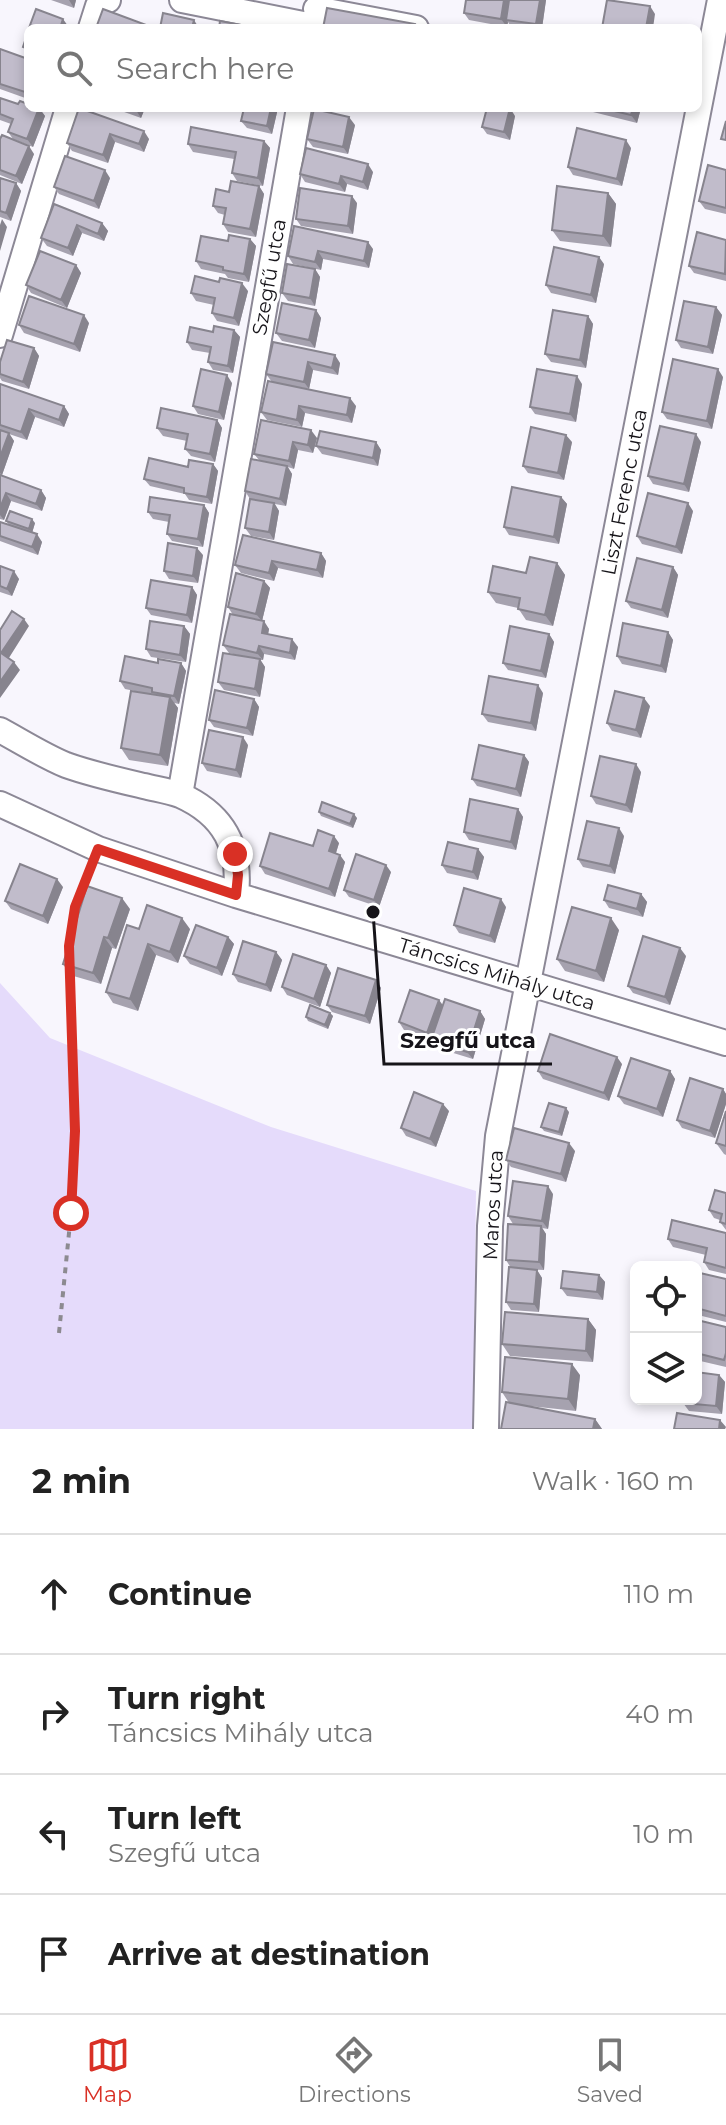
<!DOCTYPE html>
<html lang="en">
<head>
<meta charset="utf-8">
<style>
	:root { --surface:#fff; --page:#f6f6f6; --text:#222; --muted:#767676; --line:#e0e0e0; --accent:#d93025 }
	body { margin:0; font-family:Montserrat,sans-serif; background:var(--page); color:var(--text) }
	.controls { position:absolute; right:24px; bottom:24px; display:grid; overflow:hidden; border-radius:12px; box-shadow:0 4px 12px #0003 }
	.controls button { width:72px; height:72px; display:grid; place-items:center; padding:0; border:0; border-bottom:2px solid var(--line); background:var(--surface); color:var(--text); font:40px sans-serif }
	.stop { position:absolute; width:24px; height:24px; margin:-18px; border:6px solid #d93025; border-radius:50%; background:#fff }
	.stop.end { background:#d93025; border-color:#fff; box-shadow:0 2px 8px #0008 }
	.list { margin:0; padding:0; list-style:none }
	h2 { display:flex; justify-content:space-between; align-items:center; height:104px; margin:0; padding:0 32px; font-size:34px }
	h2 small { font-size:26px; font-weight:400; color:var(--muted) }
	.list li { display:grid; grid-template-columns:52px 1fr auto; gap:24px; align-items:center; box-sizing:border-box; height:120px; padding:0 32px; border-top:2px solid var(--line) }
	.list b { display:block; font-size:30px; white-space:nowrap }
	.list p { margin:0; font-size:26px; white-space:nowrap; color:var(--muted) }
	.list em { font-size:26px; font-style:normal; color:var(--muted) }
	.icon { flex:none; width:44px; height:44px; fill:none; stroke:currentColor; stroke-width:2; stroke-linecap:round; stroke-linejoin:round }
	.map { position:relative; flex:none; width:726px; height:1429px; overflow:hidden }
	.search { position:absolute; background:var(--surface); box-shadow:0 4px 12px #0003; left:24px; right:24px; top:24px; height:88px; display:flex; align-items:center; gap:20px; box-sizing:border-box; padding:0 28px; border-radius:12px; color:var(--muted); font-size:30px }
	.sheet { height:584px; background:var(--surface) }
	nav { display:flex; justify-content:space-around; align-items:center; box-sizing:border-box; height:112px; border-top:2px solid var(--line); background:var(--surface); font-size:22px; color:var(--muted) }
	nav a { display:grid; justify-items:center; gap:4px }
	nav .on { color:var(--accent) }
	.map>svg:first-child { display:block }
	.green { fill:#e5dbfb }
	.lines { fill:none; stroke-linecap:round; stroke-linejoin:round }
	.minor-casing { stroke:#8c8896; stroke-width:28 }
	.path { stroke:#8c8a90; stroke-width:4; stroke-dasharray:6 6; stroke-linecap:butt }
	.minor { stroke:#fff; stroke-width:24 }
	.wall { fill:#a6a2af }
	.shaded-wall { fill:#87848e }
	.building { fill:#c1bccb; stroke:#87848e; stroke-width:2 }
	.route { stroke:#d93025; stroke-width:10 }
	.labels { text-anchor:middle; stroke-width:6; stroke-linejoin:round; paint-order:stroke }
	.street-label { font-size:20px; fill:#161419; stroke:#fff }
	.leader { fill:none; stroke:#161419; stroke-width:3 }
	.callout-dot { fill:#161419; stroke:#fff; stroke-width:3 }
	.callout-label { font-size:22px; text-anchor:middle; font-weight:bold; fill:#161419; stroke:#fff; stroke-width:6; stroke-linejoin:round; paint-order:stroke }
</style>
</head>
<body>
<div class="map">
<svg width="726" height="1429" viewBox="0 0 726 1429">
	<rect width="100%" height="100%" fill="#f8f6fd"/>
	<path class="green" d="M0,983L50,1038L271,1127L476,1191L473,1429H0Z"/>
	<g class="lines">
		<defs>
			<path id="minor" d="M182,0L313,26
				M316,9L416,28
				M91,28L98,6L108,0
				M0,335L68,108
				M0,730C22,742 44,756 66,765C91,774 118,780 144,786C156,789 169,791 180,795C225,815 241,848 236,895
				M180,795L299,108
				M0,804L98,849L236,895L726,1043
				M486,1429L490,1226L498,1136L720,0"/>
		</defs>
		<use href="#minor" class="minor-casing"/>
		<path class="path" d="M70,942L75,907L89,870
			M59,1333L71,1213L75,1131L70,971"/>
		<use href="#minor" class="minor"/>
	</g>
	<path class="wall" d="M51,0H76L74,8Z
		M466,0H546L542,28H515L511,27L508,22L507,27L469,20L464,13Z
		M0,49L28,59V99L0,89Z
		M0,98L18,104L39,108L45,116L33,147L13,139L8,132L11,124L0,120Z
		M79,108L149,139L144,152L115,142L108,163L72,151L67,143Z
		M113,108H145L141,118Z
		M234,108H278L272,134L247,128L241,121L244,110Z
		M325,108H342L341,112Z
		M587,108H641L637,123L589,111Z
		M515,116L510,140L487,134L482,127Z
		M355,125L348,154L313,147L307,139Z
		M0,139L34,154L22,184L0,175Z
		M264,141L270,148L263,186L237,181L232,173L234,159L193,152L188,144Z
		M631,148L622,186L573,175L568,167Z
		M726,170V214L705,209L699,201Z
		M373,172L368,190L347,184L345,192L305,182L300,174Z
		M0,178L16,183L21,191L11,221L0,217Z
		M110,178L99,209L59,194L54,187Z
		M259,186L264,194L256,237L228,232L223,224L225,215L218,213L213,206L229,192Z
		M608,193L616,204L611,247L560,241L552,230Z
		M357,203L353,234L301,226L296,219Z
		M54,204L102,223L108,231L104,241L82,233L73,256L47,246L41,238Z
		M294,226L373,249L369,268L323,259L321,270L293,264L288,256Z
		M250,239L256,246L249,282L228,278L225,274L201,269L196,261L228,241Z
		M726,240V281L694,273L689,266Z
		M604,264L596,303L551,293L546,285Z
		M76,265L81,273L67,308L31,293L26,285Z
		M315,269L320,277L315,306L288,301L282,293Z
		M248,291L239,326L217,321L212,313L214,305L196,301L191,293Z
		M716,307L722,315L713,354L681,348L676,340Z
		M316,310L321,318L315,348L282,341L276,333Z
		M588,316L593,324L586,368L551,362L545,354Z
		M89,323L80,352L24,333L19,325Z
		M234,330L240,337L233,373L213,370L208,362L210,353L192,350L187,342L213,332Z
		M273,342L340,363L338,375L313,370L309,389L272,382L266,374Z
		M34,348L39,356L29,389L2,381L0,378V362Z
		M723,377L712,429L667,419L662,412Z
		M268,381L356,406L352,423L305,413L302,427L267,420L261,412Z
		M232,383L224,420L198,414L193,406Z
		M0,384L64,406L69,414L64,427L35,417L27,440L9,434L14,441L2,475H0Z
		M582,384L576,422L535,414L530,407Z
		M217,420L222,428L215,462L191,456L185,449L187,441L163,436L157,428Z
		M261,420L317,438L313,453L298,450L294,469L288,467L292,474L286,506L275,504L279,511L274,540L251,536L245,528L250,499L245,491L259,460L254,454Z
		M376,442L381,450L378,466L322,454L316,446Z
		M572,442L564,480L528,473L523,466Z
		M701,442L689,492L653,484L648,476Z
		M213,464L218,471L212,504L189,500L185,494L150,486L144,479L188,467Z
		M0,475L41,490L46,498L42,511L11,501L4,520L0,519Z
		M561,497L567,504L559,544L509,535L504,527Z
		M204,505L209,513L203,547L172,541L167,534L169,522L153,519L148,512Z
		M693,511L682,554L642,544L637,536Z
		M6,521L35,523L32,533L42,542L38,555L0,541V522L9,525Z
		M321,553L326,561L323,578L278,568L274,581L241,573L235,565Z
		M203,555L198,583L169,579L164,571Z
		M557,563L565,575L553,626L526,620L518,608L496,603L488,592L526,573Z
		M0,566L19,579L12,596L0,592Z
		M673,567L678,575L668,618L631,608L626,601Z
		M264,581L270,588L262,621L269,629L268,634L298,647L295,660L264,654L263,660H260L265,667L260,697L224,690L218,682L250,658L229,653L223,645L233,615L228,607Z
		M192,587L197,595L192,623L151,615L146,608Z
		M184,626L190,634L186,662L151,657L146,649Z
		M668,632L673,640L666,673L622,664L617,656Z
		M549,634L554,642L546,678L508,670L503,663Z
		M158,663H181L186,671L179,704L174,703L178,708L168,766L129,760L121,748L154,695L125,689L120,681Z
		M543,693L536,731L488,722L482,714Z
		M254,699L259,707L253,736L214,727L209,720Z
		M650,706L641,738L612,731L607,723Z
		M248,745L241,778L207,771L202,763Z
		M524,755L529,762L521,797L477,786L472,779Z
		M641,772L632,813L596,804L591,796Z
		M518,809L523,817L516,850L469,840L464,832Z
		M319,812L357,818L353,828L321,816Z
		M624,836L615,874L583,867L578,859Z
		M339,843L336,853L345,862L335,897L265,874L260,866L313,846Z
		M478,849L484,857L478,880L447,873L442,865Z
		M391,872L379,907L349,897L344,890Z
		M63,887L48,924L11,909L5,901Z
		M641,894L647,902L643,917L609,908L604,900Z
		M506,907L495,943L459,933L454,925Z
		M130,909L116,949L112,948L101,984L70,975L63,964Z
		M139,929H190L178,963L156,955L138,1011L113,1003L106,992Z
		M619,930L604,982L565,971L557,959Z
		M228,937L234,944L222,976L190,964L184,956Z
		M276,952L282,960L271,992L238,982L233,974Z
		M686,956L670,1005L633,993L628,986Z
		M326,965L331,973L320,1007L287,995L282,987Z
		M376,980L381,988L370,1024L332,1012L327,1005Z
		M480,1011L485,1019L473,1059L437,1048L432,1040L404,1030L399,1022Z
		M330,1013L333,1016L328,1029L308,1021L306,1017Z
		M622,1064L609,1101L543,1079L538,1071Z
		M670,1071L675,1079L663,1117L624,1104L618,1096Z
		M723,1089L726,1094V1104L715,1138L682,1128L677,1120Z
		M449,1111L436,1147L406,1136L401,1128Z
		M726,1111V1155L724,1154L716,1143Z
		M569,1112L562,1136L544,1131L541,1127Z
		M575,1151L566,1182L511,1167L506,1160Z
		M726,1193V1230L720,1222V1220L714,1218L709,1210Z
		M553,1194L548,1229L542,1228L546,1234L544,1270L522,1269L537,1270L542,1278L539,1312L511,1310L506,1302L511,1268L506,1260L526,1226L513,1224L508,1216Z
		M726,1233V1274L709,1270L704,1262L706,1255L673,1247L668,1239Z
		M599,1275L605,1282L603,1300L567,1296L561,1288Z
		M726,1279V1322L698,1315L696,1313V1291Z
		M588,1319L596,1330L593,1362L510,1356L502,1344Z
		M696,1323L726,1327V1367L696,1360Z
		M580,1375L576,1411L520,1405L595,1419L602,1429H501L509,1403L502,1392Z
		M719,1375L725,1382L722,1414L689,1411L683,1403Z"/>
	<path class="shaded-wall" d="M69,0H76L74,8Z
		M504,0H511L506,20L508,22L507,27L501,19Z
		M540,0H546L542,28H538L536,24Z
		M650,6L655,14L653,28H646Z
		M63,19L68,26V28H60Z
		M194,20L199,28H192Z
		M39,108L45,116L33,147L27,139Z
		M137,108H145L141,118L136,110Z
		M271,108H278L272,134L267,126Z
		M510,108L515,116L510,140L504,132Z
		M633,108H641L637,123L631,115Z
		M349,117L355,125L348,154L343,147Z
		M144,131L149,139L144,152L139,144Z
		M110,134L115,142L108,163L103,155Z
		M626,140L631,148L622,186L617,179Z
		M264,141L270,148L263,186L258,178Z
		M29,146L34,154L22,184L16,176Z
		M368,164L373,172L368,190L363,182Z
		M105,170L110,178L99,209L94,201Z
		M341,176L347,184L345,192L339,184Z
		M16,183L21,191L11,221L6,213Z
		M259,186L264,194L256,237L250,229Z
		M608,193L616,204L611,247L603,236Z
		M352,196L357,203L353,234L348,226Z
		M2,219L7,227L0,251V225Z
		M102,223L108,231L104,241L98,234Z
		M77,225L82,233L73,256L68,248Z
		M250,239L256,246L249,282L244,274Z
		M368,242L373,249L369,268L364,261Z
		M318,251L323,259L321,270L315,262Z
		M599,257L604,264L596,303L591,295Z
		M76,265L81,273L67,308L61,300Z
		M315,269L320,277L315,306L310,298Z
		M242,283L248,291L239,326L234,318Z
		M716,307L722,315L713,354L708,347Z
		M316,310L321,318L315,348L309,340Z
		M84,315L89,323L80,352L74,344Z
		M588,316L593,324L586,368L580,360Z
		M234,330L240,337L233,373L228,366Z
		M34,348L39,356L29,389L23,382Z
		M335,355L340,363L338,375L332,368Z
		M308,362L313,370L309,389L304,382Z
		M718,369L723,377L712,429L707,421Z
		M227,375L232,383L224,420L219,412Z
		M577,376L582,384L576,422L570,414Z
		M350,398L356,406L352,423L347,415Z
		M64,406L69,414L64,427L59,420Z
		M299,406L305,413L302,427L297,420Z
		M29,409L35,417L27,440L21,432Z
		M217,420L222,428L215,462L210,454Z
		M311,430L317,438L313,453L308,445Z
		M9,433L14,441L2,475L0,473V457Z
		M696,434L701,442L689,492L684,484Z
		M566,435L572,442L564,480L558,473Z
		M293,442L298,450L294,469L289,461Z
		M376,442L381,450L378,466L373,458Z
		M213,464L218,471L212,504L207,497Z
		M287,466L292,474L286,506L280,499Z
		M41,490L46,498L42,511L36,504Z
		M6,493L11,501L4,520L0,515V508Z
		M561,497L567,504L559,544L554,537Z
		M274,503L279,511L274,540L269,532Z
		M688,503L693,511L682,554L676,547Z
		M204,505L209,513L203,547L198,539Z
		M32,519L35,523L32,533L29,529Z
		M37,534L42,542L38,555L32,547Z
		M197,548L203,555L198,583L193,576Z
		M321,553L326,561L323,578L317,570Z
		M272,561L278,568L274,581L269,573Z
		M557,563L565,575L553,626L545,615Z
		M673,567L678,575L668,618L662,610Z
		M14,571L19,579L12,596L7,589Z
		M264,581L270,588L262,621L256,614Z
		M192,587L197,595L192,623L187,615Z
		M24,619L29,626L7,661L1,653Z
		M264,621L269,629L267,640L262,633Z
		M184,626L190,634L186,662L180,655Z
		M668,632L673,640L666,673L661,666Z
		M549,634L554,642L546,678L541,671Z
		M292,639L298,647L295,660L290,653Z
		M259,646L264,654L263,660L257,653Z
		M260,659L265,667L260,697L255,689Z
		M14,662L20,670L0,698V682Z
		M181,663L186,671L179,704L174,696Z
		M538,685L543,693L536,731L531,723Z
		M170,697L178,708L168,766L160,755Z
		M644,698L650,706L641,738L636,730Z
		M254,699L259,707L253,736L247,728Z
		M243,737L248,745L241,778L236,770Z
		M524,755L529,762L521,797L516,789Z
		M636,764L641,772L632,813L626,805Z
		M518,809L523,817L516,850L511,842Z
		M354,814L357,818L353,828L350,824Z
		M619,828L624,836L615,874L610,866Z
		M334,836L339,843L334,859L329,851Z
		M478,849L484,857L478,880L473,872Z
		M340,855L345,862L335,897L329,889Z
		M386,865L391,872L379,907L374,900Z
		M57,879L63,887L48,924L43,916Z
		M641,894L647,902L643,917L637,909Z
		M122,898L130,909L116,949L108,938Z
		M501,899L506,907L495,943L490,936Z
		M182,918L190,929L178,963L170,952Z
		M611,918L619,930L604,982L596,971Z
		M104,937L112,948L101,984L93,973Z
		M228,937L234,944L222,976L217,968Z
		M148,944L156,955L138,1011L130,999Z
		M680,948L686,956L670,1005L665,997Z
		M276,952L282,960L271,992L266,985Z
		M326,965L331,973L320,1007L314,999Z
		M376,980L381,988L370,1024L365,1016Z
		M439,1000L445,1008L433,1040L427,1033Z
		M480,1011L485,1019L473,1059L467,1052Z
		M330,1013L333,1016L328,1029L325,1025Z
		M617,1057L622,1064L609,1101L604,1093Z
		M670,1071L675,1079L663,1117L657,1109Z
		M723,1089L726,1094V1104L715,1138L710,1131Z
		M443,1104L449,1111L436,1147L430,1139Z
		M566,1108L569,1112L562,1136L559,1132Z
		M569,1143L575,1151L566,1182L561,1174Z
		M548,1186L553,1194L548,1229L542,1221Z
		M541,1226L546,1234L544,1270L539,1262Z
		M537,1270L542,1278L539,1312L534,1304Z
		M599,1275L605,1282L603,1300L597,1292Z
		M588,1319L596,1330L593,1362L586,1351Z
		M572,1364L580,1375L576,1411L568,1399Z
		M719,1375L725,1382L722,1414L716,1406Z
		M595,1419L602,1429H593Z
		M720,1420L726,1427L725,1429H719Z"/>
	<path class="building" d="M466,0H504L501,19L464,13Z
		M509,0H540L536,24L506,20Z
		M607,0L650,6L646,28H602Z
		M327,8L415,24L414,28H323Z
		M36,9L63,19L60,28H29Z
		M103,9L149,26L148,28H96Z
		M163,13L194,20L192,28H160Z
		M220,21L257,28H219Z
		M28,32V49L23,47Z
		M0,49L28,59V93L0,84Z
		M0,98L18,104L20,101L28,104V108H39L27,139L8,132L13,119L0,114Z
		M79,108L144,131L139,144L110,134L103,155L67,143Z
		M244,108H271L267,126L241,121Z
		M487,108H510L504,132L482,127Z
		M602,108H633L631,115Z
		M314,109L349,117L343,147L307,139Z
		M726,121V140L721,139Z
		M191,127L264,141L258,178L232,173L236,152L188,144Z
		M577,128L626,140L617,179L568,167Z
		M2,135L29,146L16,176L0,170V139Z
		M306,148L368,164L363,182L341,176L339,184L300,174Z
		M65,156L105,170L94,201L54,187Z
		M708,165L726,170V208L699,201Z
		M0,178L16,183L6,213L0,211Z
		M231,181L259,186L250,229L223,224L226,208L213,206L216,189L229,192Z
		M557,186L608,193L603,236L552,230Z
		M300,188L352,196L348,226L296,219Z
		M54,204L102,223L98,234L77,225L68,248L41,238Z
		M294,226L368,242L364,261L318,251L315,262L288,256Z
		M697,232L726,240L725,274L689,266Z
		M229,235L250,239L244,274L223,270V267L196,261L201,236L228,241Z
		M554,247L599,257L591,295L546,285Z
		M40,251L76,265L61,300L26,285Z
		M287,264L315,269L310,298L282,293Z
		M195,276L219,282L220,278L242,283L234,318L212,313L215,298L191,293Z
		M29,296L84,315L74,344L19,325Z
		M684,301L716,307L708,347L676,340Z
		M282,303L316,310L309,340L276,333Z
		M553,310L588,316L580,360L545,354Z
		M214,326L234,330L228,366L208,362L211,347L187,342L190,327L213,332Z
		M7,340L34,348L23,382L0,374V362Z
		M273,342L335,355L332,368L308,362L304,382L266,374Z
		M673,359L718,369L707,421L662,412Z
		M201,369L227,375L219,412L193,406Z
		M537,369L577,376L570,414L530,407Z
		M268,381L350,398L347,415L299,406L297,420L261,412Z
		M0,384L64,406L59,420L29,409L21,432L0,425Z
		M161,408L217,420L210,454L185,449L188,434L157,428Z
		M261,420L311,430L308,445L293,442L289,461L254,454Z
		M660,426L696,434L684,484L648,476Z
		M531,427L566,435L558,473L523,466Z
		M0,430L9,433L0,457Z
		M320,431L376,442L373,458L316,446Z
		M149,458L188,467L189,460L213,464L207,497L184,493V488L144,479Z
		M251,459L287,466L280,499L245,491Z
		M0,475L41,490L36,504L6,493L0,508Z
		M512,487L561,497L554,537L504,527Z
		M648,493L688,503L676,547L637,536Z
		M150,497L204,505L198,539L167,534L170,515L148,512Z
		M250,499L274,503L269,532L245,528Z
		M10,511L32,519L29,529L6,521Z
		M0,522L37,534L32,547L0,536Z
		M243,535L321,553L317,570L272,561L269,573L235,565Z
		M168,543L197,548L193,576L164,571Z
		M530,557L557,563L545,615L518,609L520,598L488,592L493,566L526,573Z
		M637,558L673,567L662,610L626,601Z
		M0,566L14,571L7,589L0,586Z
		M236,573L264,581L256,614L228,607Z
		M151,580L192,587L187,615L146,608Z
		M12,611L24,619L1,653L14,662L0,682V630Z
		M230,614L264,621L262,633L292,639L290,653L259,646L257,653L223,645Z
		M150,621L184,626L180,655L146,649Z
		M623,623L668,632L661,666L617,656Z
		M510,626L549,634L541,671L503,663Z
		M223,653L260,659L255,689L218,682Z
		M125,656L158,663V659L181,663L174,696L152,692V688L120,681Z
		M489,676L538,685L531,723L482,714Z
		M215,690L254,699L247,728L209,720Z
		M131,691L170,697L160,755L121,748Z
		M615,691L644,698L636,730L607,723Z
		M209,730L243,737L236,770L202,763Z
		M479,745L524,755L516,789L472,779Z
		M600,756L636,764L626,805L591,796Z
		M470,799L518,809L511,842L464,832Z
		M322,802L354,814L350,824L319,812Z
		M587,821L619,828L610,866L578,859Z
		M318,830L334,836L329,851L340,855L329,889L260,866L270,833L313,846Z
		M448,842L478,849L473,872L442,865Z
		M356,854L386,865L374,900L344,890Z
		M20,864L57,879L43,916L5,901Z
		M608,885L641,894L637,909L604,900Z
		M87,886L122,898L108,938L104,937L93,973L63,964Z
		M464,888L501,899L490,936L454,925Z
		M147,905L182,918L170,952L148,944L130,999L106,992L127,925L139,929Z
		M572,907L611,918L596,971L557,959Z
		M196,925L228,937L217,968L184,956Z
		M643,936L680,948L665,997L628,986Z
		M243,941L276,952L266,985L233,974Z
		M293,954L326,965L314,999L282,987Z
		M338,968L376,980L365,1016L327,1005Z
		M410,990L439,1000L427,1033L399,1022Z
		M445,999L480,1011L467,1052L431,1040Z
		M310,1005L330,1013L325,1025L306,1017Z
		M550,1034L617,1057L604,1093L538,1071Z
		M631,1058L670,1071L657,1109L618,1096Z
		M690,1078L723,1089L710,1131L677,1120Z
		M414,1092L443,1104L430,1139L401,1128Z
		M549,1103L566,1108L559,1132L541,1127Z
		M726,1111V1146L716,1143Z
		M514,1128L569,1143L561,1174L506,1160Z
		M513,1181L548,1186L542,1221L508,1216Z
		M715,1190L726,1193V1224L720,1222L722,1214L709,1210Z
		M672,1220L726,1233V1268L704,1262L707,1248L668,1239Z
		M508,1224L541,1226L539,1262L506,1260Z
		M509,1267L537,1270L534,1304L506,1302Z
		M563,1271L599,1275L597,1292L561,1288Z
		M700,1273L726,1279V1316L696,1308V1291Z
		M505,1312L588,1319L586,1351L502,1344Z
		M697,1320L726,1327V1353L724,1360L696,1353Z
		M505,1357L572,1364L568,1399L502,1392Z
		M696,1372L719,1375L716,1406L683,1403L684,1399H696Z
		M506,1402L595,1419L593,1429H501Z
		M677,1413L720,1420L719,1429H674Z"/>
	<g class="lines">
		<path class="route" d="M71,1213L75,1131L69,946L75,907L98,849L236,895L238,875L235,854"/>
	</g>
	<g class="labels">
		<g class="street-label">
			<text transform="translate(269 277) rotate(-80)" y="7">Szegfű utca</text>
			<text transform="translate(624 492) rotate(-79)" y="7">Liszt Ferenc utca</text>
			<text transform="translate(497 974) rotate(17)" y="7">Táncsics Mihály utca</text>
			<text transform="translate(493 1205) rotate(-87)" y="7">Maros utca</text>
		</g>
	</g>
	<path class="leader" d="M373 912L384 1064H552"/>
	<circle class="callout-dot" cx="373" cy="912" r="8"/>
	<g class="callout-label">
		<text x="468" y="1048">Szegfű utca</text>
	</g>
</svg>
<div class="controls">
<button><svg class="icon" aria-label="locate" viewBox="0 0 24 24"><circle cx="12" cy="12" r="6"/><path d="M12 2v4M12 18v4M2 12h4M18 12h4"/></svg></button>
<button><svg class="icon" aria-label="layers" viewBox="0 0 24 24"><path d="M12 4l9 5-9 5-9-5zM3 14l9 5 9-5"/></svg></button>
</div>
<div class="stop" style="left:71px;top:1213px"></div>
<div class="stop end" style="left:235px;top:854px"></div>
<div class="search"><svg class="icon" aria-label="search" viewBox="0 0 24 24"><circle cx="10" cy="10" r="6"/><path d="M15 15l6 6"/></svg>Search here</div>
</div>
<section class="sheet">
<h2>2 min<small>Walk · 160 m</small></h2>
<ul class="list">
<li><svg class="icon" aria-label="ahead" viewBox="0 0 24 24"><path d="M12 20V5M6 11l6-6 6 6"/></svg><div><b>Continue</b></div><em>110 m</em></li>
<li><svg class="icon" aria-label="right" viewBox="0 0 24 24"><path d="M7 20v-9h11M14 6l5 5-5 5"/></svg><div><b>Turn right</b><p>Táncsics Mihály utca</p></div><em>40 m</em></li>
<li><svg class="icon" aria-label="left" viewBox="0 0 24 24"><path d="M17 20v-9H6M10 6l-5 5 5 5"/></svg><div><b>Turn left</b><p>Szegfű utca</p></div><em>10 m</em></li>
<li><svg class="icon" aria-label="arrive" viewBox="0 0 24 24"><path d="M6 21V4h12l-3 4 3 4H6"/></svg><div><b>Arrive at destination</b></div></li>
</ul>
</section>
<nav>
<a class="on"><svg class="icon" aria-label="map" viewBox="0 0 24 24"><path d="M3 6l6-2 6 2 6-2v14l-6 2-6-2-6 2zM9 4v14M15 6v14"/></svg>Map</a>
<a><svg class="icon" aria-label="directions" viewBox="0 0 24 24"><path d="M12 3l9 9-9 9-9-9zM9 14v-3h6M13 9l2 2-2 2"/></svg>Directions</a>
<a><svg class="icon" aria-label="saved" viewBox="0 0 24 24"><path d="M7 4h10v16l-5-4-5 4z"/></svg>Saved</a>
</nav>
</body>
</html>
